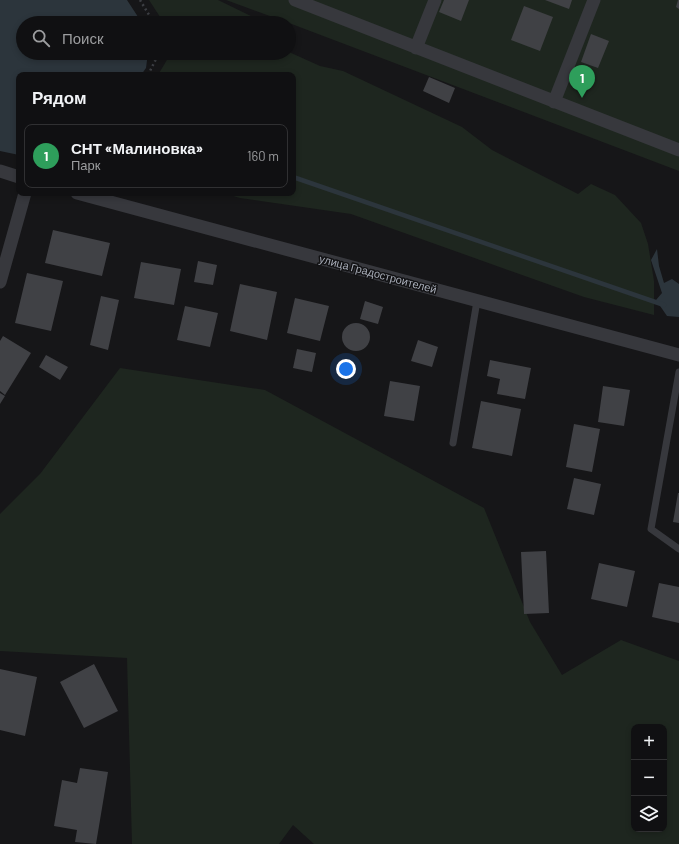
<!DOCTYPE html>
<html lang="ru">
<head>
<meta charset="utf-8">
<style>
	:root { --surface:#101012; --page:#1e1e20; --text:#f1f3f6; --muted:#9c9d9f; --line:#303032; --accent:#8c9099 }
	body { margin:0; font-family:Barlow,sans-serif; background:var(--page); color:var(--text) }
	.controls { position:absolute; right:12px; bottom:12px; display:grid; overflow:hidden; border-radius:8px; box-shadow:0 2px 6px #0003 }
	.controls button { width:36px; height:36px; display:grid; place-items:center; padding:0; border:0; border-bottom:1px solid var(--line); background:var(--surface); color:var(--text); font:20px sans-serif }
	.you { position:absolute; left:346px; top:369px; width:14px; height:14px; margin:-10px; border:3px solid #fff; border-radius:50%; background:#1a73e8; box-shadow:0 0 0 6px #1a73e833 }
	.badge { display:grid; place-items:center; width:26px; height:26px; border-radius:50%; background:var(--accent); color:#fff; font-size:13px; font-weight:700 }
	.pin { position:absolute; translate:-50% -33px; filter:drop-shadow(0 1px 2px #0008) }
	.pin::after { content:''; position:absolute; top:21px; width:14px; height:12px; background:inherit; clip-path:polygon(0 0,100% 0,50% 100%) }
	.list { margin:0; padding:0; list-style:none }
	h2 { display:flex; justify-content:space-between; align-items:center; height:52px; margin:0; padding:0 16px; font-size:17px }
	h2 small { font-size:13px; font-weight:400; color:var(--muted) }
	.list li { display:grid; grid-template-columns:26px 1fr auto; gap:12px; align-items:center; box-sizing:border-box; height:64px; margin:0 8px 8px; padding:0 8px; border:1px solid var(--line); border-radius:8px }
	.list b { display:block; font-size:15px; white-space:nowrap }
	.list p { margin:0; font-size:13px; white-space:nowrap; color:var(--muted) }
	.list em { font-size:13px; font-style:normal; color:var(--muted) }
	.icon { flex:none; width:22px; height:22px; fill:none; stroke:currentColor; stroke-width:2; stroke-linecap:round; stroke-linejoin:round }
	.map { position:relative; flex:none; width:679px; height:844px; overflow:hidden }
	.search { position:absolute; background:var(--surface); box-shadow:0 2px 6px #0003; left:16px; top:16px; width:280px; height:44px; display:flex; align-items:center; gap:10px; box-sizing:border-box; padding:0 14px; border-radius:22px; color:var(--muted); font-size:15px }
	.panel { position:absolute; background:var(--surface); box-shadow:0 2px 6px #0003; left:16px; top:72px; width:280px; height:124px; border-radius:8px }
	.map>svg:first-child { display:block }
	.green { fill:#1e261f; fill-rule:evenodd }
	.water { fill:#2c353c }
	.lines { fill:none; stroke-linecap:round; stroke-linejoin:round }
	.stream { stroke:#2c353c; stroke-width:4.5 }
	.building { fill:#404145 }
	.path { stroke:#3d3f44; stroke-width:2.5; stroke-dasharray:2 3; stroke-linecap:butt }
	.service { stroke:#37383d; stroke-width:7 }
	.minor { stroke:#37383d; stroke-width:13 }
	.labels { text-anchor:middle; stroke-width:3; stroke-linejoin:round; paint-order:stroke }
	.street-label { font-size:11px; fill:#a8adb8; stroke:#111113 }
</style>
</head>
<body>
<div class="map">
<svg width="679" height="844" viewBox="0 0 679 844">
	<rect width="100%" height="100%" fill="#161618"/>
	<path class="green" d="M149,0H218L265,23H164Z
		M226,0H679V171L289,23Z
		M289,52L320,66L343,71L462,127L492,150L578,194L591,184L615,195L641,223L648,244L654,281V315L584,297L351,214L240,198L223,193H293V75H158L171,53Z
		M120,368L265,390L484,508L530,622L562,675L621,640L679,661V844H314L293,825L279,844H132L127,658L0,651V514L40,474ZM634,727H664V829H634Z"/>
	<path class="water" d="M127,0L142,23H23V53H148L146,68L141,75H19V155L0,151V0Z
		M657,249L659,266L664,283L672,279L679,284V317L667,316L656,300L662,293L651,260Z"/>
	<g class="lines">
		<path class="stream" d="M293,177L664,305"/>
	</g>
	<path class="building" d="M444,0H469L461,21L439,12Z
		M545,0H572L569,9Z
		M678,0H679V9L676,7Z
		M524,6L553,17L540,51L511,40Z
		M591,34L609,41L598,68L581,62Z
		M429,77L455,88L449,103L423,91Z
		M53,230L110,243L102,276L45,263Z
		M198,261L217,265L213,285L194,282Z
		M141,262L181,269L174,305L134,298Z
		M27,273L63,281L51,331L15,323Z
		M240,284L277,292L267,340L230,331Z
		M101,296L119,300L108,350L90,345Z
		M295,298L329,306L320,341L287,333Z
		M365,301L383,307L378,324L360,319Z
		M185,306L218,313L210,347L177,340Z
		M342 337a14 14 0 1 1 28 0a14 14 0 1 1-28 0Z
		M3,336L31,353L5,395L0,391V341Z
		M418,340L438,347L432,367L411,361Z
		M297,349L316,353L312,372L293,368Z
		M46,355L68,367L60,380L39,367Z
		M490,360L531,368L525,399L497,394L500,379L487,376Z
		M390,381L420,386L414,421L384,416Z
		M603,386L630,390L624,426L598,422Z
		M0,393L5,396L0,404Z
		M481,401L521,409L512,456L472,448Z
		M574,424L600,429L592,472L566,467Z
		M574,478L601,484L594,515L567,509Z
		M678,493H679V523L673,522Z
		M546,551L549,613L524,614L521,552Z
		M599,563L635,571L627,607L591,599Z
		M659,583L679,587V623L652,617Z
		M94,664L118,711L84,728L60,682Z
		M0,669L37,677L25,736L0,730Z
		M80,768L108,772L96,844L75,842L77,830L54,826L62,780L77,783Z"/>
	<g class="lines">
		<path class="path" d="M140,0L154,23
			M148,75L159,53"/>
		<path class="service" d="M679,372L651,529L679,549
			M453,443L477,301"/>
		<path class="minor" d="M295,0L679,150
			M416,48L435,0
			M554,102L594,0
			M0,171L19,177
			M77,193L679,355
			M0,282L25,193"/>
	</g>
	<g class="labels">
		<g class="street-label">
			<text transform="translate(378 274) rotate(15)" y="4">улица Градостроителей</text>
		</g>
	</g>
</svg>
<div class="controls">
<button>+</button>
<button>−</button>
<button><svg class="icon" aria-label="layers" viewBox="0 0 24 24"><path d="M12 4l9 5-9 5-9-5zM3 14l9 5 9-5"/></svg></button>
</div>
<div class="you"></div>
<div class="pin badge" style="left:582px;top:98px;background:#2e9e5b">1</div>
<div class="search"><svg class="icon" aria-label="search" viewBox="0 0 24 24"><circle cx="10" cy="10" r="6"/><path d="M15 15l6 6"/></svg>Поиск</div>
<section class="panel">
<h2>Рядом<small></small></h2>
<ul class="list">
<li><span class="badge" style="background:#2e9e5b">1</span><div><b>СНТ «Малиновка»</b><p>Парк</p></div><em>160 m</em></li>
</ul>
</section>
</div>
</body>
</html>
